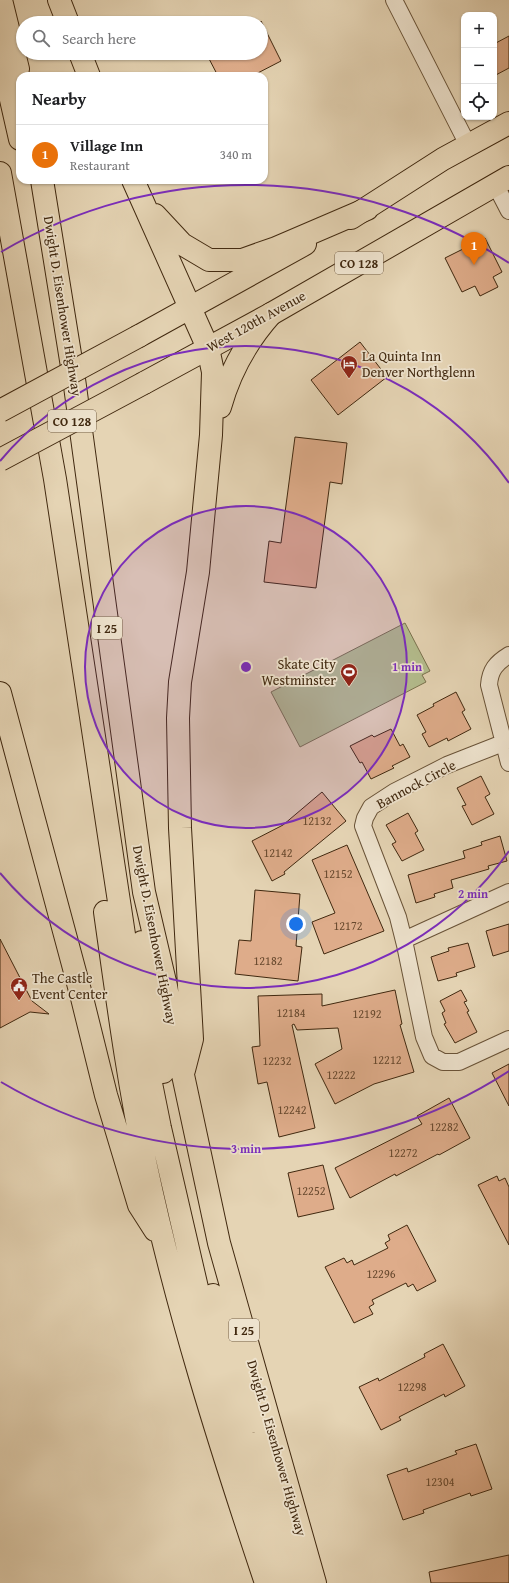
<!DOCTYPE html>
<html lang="en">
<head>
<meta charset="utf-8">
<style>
	:root { --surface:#fff; --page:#f2f2f2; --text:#202124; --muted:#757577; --line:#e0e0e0; --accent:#ea580c }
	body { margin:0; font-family:"Gentium Book Plus",serif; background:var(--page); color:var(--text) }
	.controls { position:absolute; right:12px; top:12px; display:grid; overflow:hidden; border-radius:8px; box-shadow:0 1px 3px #0004 }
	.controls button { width:36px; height:36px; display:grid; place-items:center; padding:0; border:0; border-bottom:1px solid var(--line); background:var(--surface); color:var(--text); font:20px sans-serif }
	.you { position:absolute; left:296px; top:924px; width:14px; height:14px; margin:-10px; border:3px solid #fff; border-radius:50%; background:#1a73e8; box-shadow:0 0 0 6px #1a73e833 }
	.badge { display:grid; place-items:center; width:26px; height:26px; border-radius:50%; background:var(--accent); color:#fff; font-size:13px; font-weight:700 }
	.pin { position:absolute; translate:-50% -33px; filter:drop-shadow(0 1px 2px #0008) }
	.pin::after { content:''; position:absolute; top:21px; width:14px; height:12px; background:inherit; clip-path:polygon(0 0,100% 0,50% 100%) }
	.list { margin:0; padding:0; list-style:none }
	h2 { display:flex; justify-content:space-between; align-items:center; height:52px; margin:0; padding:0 16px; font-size:17px }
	h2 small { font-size:13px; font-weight:400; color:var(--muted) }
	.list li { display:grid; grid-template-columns:26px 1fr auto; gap:12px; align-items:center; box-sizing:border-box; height:60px; padding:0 16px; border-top:1px solid var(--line) }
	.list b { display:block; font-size:15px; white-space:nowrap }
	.list p { margin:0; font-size:13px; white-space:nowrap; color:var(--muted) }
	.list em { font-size:13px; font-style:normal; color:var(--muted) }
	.icon { flex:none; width:22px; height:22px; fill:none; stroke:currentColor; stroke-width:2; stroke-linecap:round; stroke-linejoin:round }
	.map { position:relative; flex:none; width:509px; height:1583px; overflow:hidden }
	.search { position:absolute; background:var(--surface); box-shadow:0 1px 3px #0004; left:16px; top:16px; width:252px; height:44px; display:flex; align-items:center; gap:10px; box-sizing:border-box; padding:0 14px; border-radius:22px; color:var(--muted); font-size:15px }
	.panel { position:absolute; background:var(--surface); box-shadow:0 1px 3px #0004; left:16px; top:72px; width:252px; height:112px; border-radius:12px }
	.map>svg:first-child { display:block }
	.pitch { fill:#b4bd8e; stroke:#7a724e }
	.building { fill:#deac8a; stroke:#40280f }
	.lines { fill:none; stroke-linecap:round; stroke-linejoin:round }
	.street-casing { stroke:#695338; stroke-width:18 }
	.primary-casing { stroke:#40280f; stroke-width:24 }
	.highway-casing { stroke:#40280f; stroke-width:24 }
	.street { stroke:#eee3ce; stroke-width:16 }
	.primary { stroke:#e5d4b4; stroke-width:22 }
	.highway { stroke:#e5d4b4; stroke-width:22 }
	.primary-bridge-casing { stroke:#40280f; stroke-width:24; stroke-linecap:butt }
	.primary-bridge { stroke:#e5d4b4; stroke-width:22 }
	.ring { fill:none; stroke:#7b2cbf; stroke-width:2 }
	.labels { text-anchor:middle; stroke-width:3.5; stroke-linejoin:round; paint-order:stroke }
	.number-label { font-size:12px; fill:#68492e }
	.shield { fill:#eee3ce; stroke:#746048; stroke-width:1 }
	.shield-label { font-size:13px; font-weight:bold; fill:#40280f }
	.street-label { font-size:14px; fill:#40280f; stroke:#eee3ce }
	.poi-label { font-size:14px; fill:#40280f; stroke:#eee3ce; text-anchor:start }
	.centre { fill:#7b2cbf; stroke:#eee3ce; stroke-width:2 }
	.ring-label { font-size:12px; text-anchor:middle; font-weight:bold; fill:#7b2cbf; stroke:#eee3ce; stroke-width:3.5; stroke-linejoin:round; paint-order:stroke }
</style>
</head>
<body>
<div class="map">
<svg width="509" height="1583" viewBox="0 0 509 1583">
	<rect width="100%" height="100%" fill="#e5d4b4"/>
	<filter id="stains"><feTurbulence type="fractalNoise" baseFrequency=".005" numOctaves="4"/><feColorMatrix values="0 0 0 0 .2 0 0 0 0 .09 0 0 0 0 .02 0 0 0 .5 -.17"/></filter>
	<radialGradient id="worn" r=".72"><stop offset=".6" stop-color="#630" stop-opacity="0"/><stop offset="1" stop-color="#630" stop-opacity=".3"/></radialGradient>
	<path class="pitch" d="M405,623L430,671L422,675L426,682L300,747L271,692Z"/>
	<path class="building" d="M261,21L281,61L252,76H218L206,53H261Z
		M509,36V68L494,76V44Z
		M485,238L502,272L493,277L498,287L480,296L475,286L462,292L445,258Z
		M360,342L387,377L338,415L311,380Z
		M295,437L347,443L342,484L330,482L316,588L264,582L269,541L281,543Z
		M456,692L465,710L462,712L471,729L448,741L447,738L429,747L422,734L426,732L417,715L434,706L433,704Z
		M391,729L400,746L403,744L410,757L392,766L394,768L371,779L362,762L360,763L350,746L372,735L374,737Z
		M481,776L490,794L485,797L494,814L472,825L462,806L466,805L457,788Z
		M322,792L346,821L284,872L285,874L272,881L252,841L283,825Z
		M408,813L418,831L415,833L424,850L402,861L392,844L396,842L386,825Z
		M500,836L507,861L488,866L489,869L451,880L453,888L434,894L435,897L416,903L408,875L465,858L463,851L482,845L481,842Z
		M347,845L384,931L324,954L312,922L335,913L312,860Z
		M255,890L300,894L296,946L302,947L298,981L235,974L239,940L251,941Z
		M509,924V951L493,956L486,931Z
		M0,939L32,1001L49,1014L30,1012L0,1028Z
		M468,943L475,967L456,973L457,976L438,981L431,957L449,951L448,948Z
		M395,990L402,1024L400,1025L414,1072L374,1084L335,1104L315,1064L342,1049L338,1028L297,1030L294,1024L292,1025L315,1128L279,1137L267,1082L258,1084L252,1047L260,1046L258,996L322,994V1006Z
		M461,990L467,1001L464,1002L469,1011L467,1012L477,1032L455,1043L444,1024L446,1023L442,1013L445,1011L440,1001Z
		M509,1064V1106L492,1073Z
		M449,1098L470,1138L439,1155L438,1154L396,1176L395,1174L350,1198L335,1168L422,1124L417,1116Z
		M323,1165L334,1209L298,1217L288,1173Z
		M497,1176L499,1181L505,1178L509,1187V1245L478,1185Z
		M407,1225L436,1281L417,1291L413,1284L408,1287L406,1283L372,1300L374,1304L369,1307L373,1314L354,1323L325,1267L344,1258L347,1263L352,1260L354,1265L388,1248L385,1243L390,1240L388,1235Z
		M443,1344L465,1386L445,1397L444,1394L399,1417L401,1420L381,1430L359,1387L378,1378L379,1381L425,1357L424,1354Z
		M476,1444L492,1489L471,1496L470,1493L423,1510L424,1513L403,1520L387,1475L407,1468L408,1472L457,1454L455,1451Z
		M509,1555V1583H431L429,1572Z"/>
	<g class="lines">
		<defs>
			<path id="street" d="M394,0L468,145
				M495,184L509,211
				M509,655C496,663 490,670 489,685L509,763
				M503,743L447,765L394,792L371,807L365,818L363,826L398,917L405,945L424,1037L432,1056L443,1062H459L509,1039
				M404,940L509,892"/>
			<path id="primary" d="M351,218L443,159L509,123
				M139,336L305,244
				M144,383L271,314L509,177"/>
			<path id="highway" d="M1,0L18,69
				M59,0L68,23
				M0,51L20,139
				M80,53L89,76
				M0,173L55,479L133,994L160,1128L219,1383L284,1583
				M42,180L74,379L144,892L166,986L183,1075L219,1243L315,1583
				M133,180L208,348L213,372L211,435L198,572L180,682L178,718L180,828L192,1039L184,1070
				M155,215L182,244L209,260H242L276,248L367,209
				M220,407C230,371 246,342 271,314
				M0,693L82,998L106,1095L139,1205L155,1230
				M105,912C117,997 128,1082 146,1166C176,1307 220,1446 266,1583
				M142,942L163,1072
				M213,1295L252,1433L300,1583"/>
		</defs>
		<use href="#street" class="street-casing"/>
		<use href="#primary" class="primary-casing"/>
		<use href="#highway" class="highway-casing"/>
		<use href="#street" class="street"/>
		<use href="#primary" class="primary"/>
		<use href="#highway" class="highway"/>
		<defs>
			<path id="primary-bridge" d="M0,411L139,336
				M0,460L144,383"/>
		</defs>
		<use href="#primary-bridge" class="primary-bridge-casing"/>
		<use href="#primary-bridge" class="primary-bridge"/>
	</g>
	<circle cx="246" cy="667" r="161" fill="#7b2cbf" fill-opacity=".12"/>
	<g class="ring">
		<circle cx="246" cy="667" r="161"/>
		<path d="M509 851A321 321 0 0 1 0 873M0 461A321 321 0 0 1 509 483"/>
		<path d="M509 1071A482 482 0 0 1 1 1082M1 252A482 482 0 0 1 509 263"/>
	</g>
	<defs>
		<symbol id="hotel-pin" viewBox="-11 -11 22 30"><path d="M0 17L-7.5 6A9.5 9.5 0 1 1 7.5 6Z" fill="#8f2418" stroke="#eee3ce"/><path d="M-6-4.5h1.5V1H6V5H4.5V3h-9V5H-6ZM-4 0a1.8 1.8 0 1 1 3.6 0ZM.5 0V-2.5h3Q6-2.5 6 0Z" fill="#fff"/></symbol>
		<symbol id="stadium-pin" viewBox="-11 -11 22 30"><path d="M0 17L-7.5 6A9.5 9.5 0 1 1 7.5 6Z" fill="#8f2418" stroke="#eee3ce"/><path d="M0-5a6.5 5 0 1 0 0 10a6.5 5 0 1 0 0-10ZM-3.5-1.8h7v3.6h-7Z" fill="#fff"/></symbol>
		<symbol id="civic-pin" viewBox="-11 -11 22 30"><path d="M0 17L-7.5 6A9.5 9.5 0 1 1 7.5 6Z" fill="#8f2418" stroke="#eee3ce"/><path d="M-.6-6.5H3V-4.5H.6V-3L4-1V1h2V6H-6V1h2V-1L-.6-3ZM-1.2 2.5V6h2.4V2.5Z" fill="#fff"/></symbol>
	</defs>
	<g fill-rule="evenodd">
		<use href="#hotel-pin" x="339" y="354" width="20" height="27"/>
		<use href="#stadium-pin" x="339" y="662" width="20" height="27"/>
		<use href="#civic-pin" x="9" y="976" width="20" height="27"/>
	</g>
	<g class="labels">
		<g class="number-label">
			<text x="317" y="825">12132</text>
			<text x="278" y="857">12142</text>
			<text x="338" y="878">12152</text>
			<text x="348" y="930">12172</text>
			<text x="268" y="965">12182</text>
			<text x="291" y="1017">12184</text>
			<text x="367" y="1018">12192</text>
			<text x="387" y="1064">12212</text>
			<text x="277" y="1065">12232</text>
			<text x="341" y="1079">12222</text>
			<text x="292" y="1114">12242</text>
			<text x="444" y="1131">12282</text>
			<text x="403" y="1157">12272</text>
			<text x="311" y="1195">12252</text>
			<text x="381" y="1278">12296</text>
			<text x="412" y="1391">12298</text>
			<text x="440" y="1486">12304</text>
		</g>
		<g class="shield">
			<rect x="335" y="252" width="48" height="22" rx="3"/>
			<rect x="48" y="410" width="48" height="22" rx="3"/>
			<rect x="92" y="617" width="30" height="22" rx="3"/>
			<rect x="229" y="1319" width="30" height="22" rx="3"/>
		</g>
		<g class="shield-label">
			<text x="359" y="268">CO 128</text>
			<text x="72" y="426">CO 128</text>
			<text x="107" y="633">I 25</text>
			<text x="244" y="1335">I 25</text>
		</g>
		<g class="street-label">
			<text transform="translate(63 306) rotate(81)" y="5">Dwight D. Eisenhower Highway</text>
			<text transform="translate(256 321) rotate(-29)" y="5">West 120th Avenue</text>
			<text transform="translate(416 784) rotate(-28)" y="5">Bannock Circle</text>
			<text transform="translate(155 935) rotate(79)" y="5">Dwight D. Eisenhower Highway</text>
			<text transform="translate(277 1448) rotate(74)" y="5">Dwight D. Eisenhower Highway</text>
		</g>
		<g class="poi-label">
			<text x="362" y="361">La Quinta Inn<tspan x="362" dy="16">Denver Northglenn</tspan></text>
			<text x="336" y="669" text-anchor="end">Skate City<tspan x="336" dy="16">Westminster</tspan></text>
			<text x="32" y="983">The Castle<tspan x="32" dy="16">Event Center</tspan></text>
		</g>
	</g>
	<circle cx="246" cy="667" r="6" class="centre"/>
	<g class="ring-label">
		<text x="407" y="671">1 min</text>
		<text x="473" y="898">2 min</text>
		<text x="246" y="1153">3 min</text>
	</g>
	<rect width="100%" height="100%" filter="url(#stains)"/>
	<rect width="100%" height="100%" fill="url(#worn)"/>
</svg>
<div class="controls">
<button>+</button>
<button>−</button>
<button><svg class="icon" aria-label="locate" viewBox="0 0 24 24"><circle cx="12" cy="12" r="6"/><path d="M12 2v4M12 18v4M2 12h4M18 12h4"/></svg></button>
</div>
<div class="you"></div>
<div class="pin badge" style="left:474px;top:265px;background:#e8710a">1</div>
<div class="search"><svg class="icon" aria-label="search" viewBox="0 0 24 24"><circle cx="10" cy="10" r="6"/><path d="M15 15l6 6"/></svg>Search here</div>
<section class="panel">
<h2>Nearby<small></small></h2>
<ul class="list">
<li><span class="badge" style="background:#e8710a">1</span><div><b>Village Inn</b><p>Restaurant</p></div><em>340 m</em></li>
</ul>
</section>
</div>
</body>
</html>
